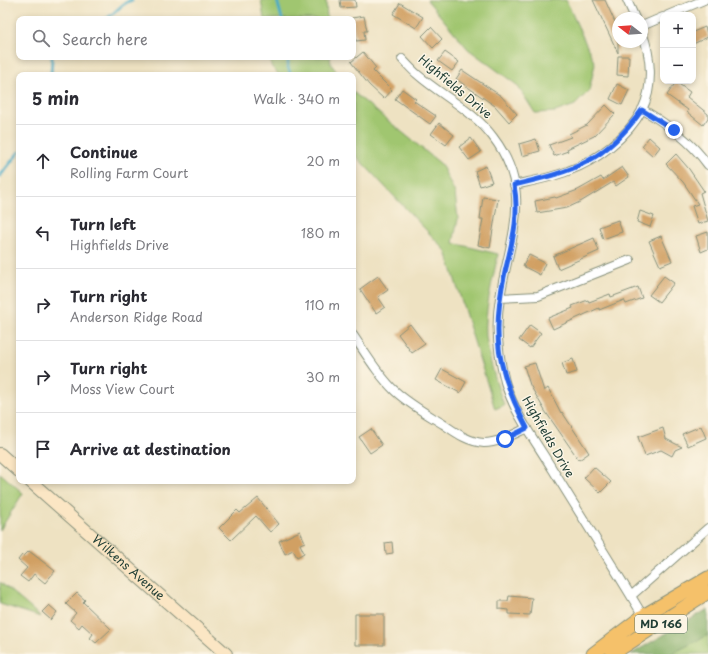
<!DOCTYPE html>
<html lang="en">
<head>
<meta charset="utf-8">
<style>
	:root { --surface:#fff; --page:#f2f2f3; --text:#2b2b33; --muted:#7c7c81; --line:#e1e1e2 }
	body { margin:0; font-family:"Playpen Sans",sans-serif; background:var(--page); color:var(--text) }
	.controls { position:absolute; right:12px; top:12px; display:grid; overflow:hidden; border-radius:8px; box-shadow:0 2px 6px #0003 }
	.controls button { width:36px; height:36px; display:grid; place-items:center; padding:0; border:0; border-bottom:1px solid var(--line); background:var(--surface); color:var(--text); font:20px sans-serif }
	.compass { position:absolute; left:612px; top:12px; width:36px; height:36px; border-radius:50%; background:var(--surface); box-shadow:0 2px 6px #0003; rotate:287deg }
	.stop { position:absolute; width:12px; height:12px; margin:-9px; border:3px solid #2563eb; border-radius:50%; background:#fff }
	.stop.end { background:#2563eb; border-color:#fff; box-shadow:0 1px 4px #0008 }
	.list { margin:0; padding:0; list-style:none }
	h2 { display:flex; justify-content:space-between; align-items:center; height:52px; margin:0; padding:0 16px; font-size:17px }
	h2 small { font-size:13px; font-weight:400; color:var(--muted) }
	.list li { display:grid; grid-template-columns:26px 1fr auto; gap:12px; align-items:center; box-sizing:border-box; height:72px; padding:0 16px; border-top:1px solid var(--line) }
	.list b { display:block; font-size:15px; white-space:nowrap }
	.list p { margin:0; font-size:13px; white-space:nowrap; color:var(--muted) }
	.list em { font-size:13px; font-style:normal; color:var(--muted) }
	.icon { flex:none; width:22px; height:22px; fill:none; stroke:currentColor; stroke-width:2; stroke-linecap:round; stroke-linejoin:round }
	.map { position:relative; flex:none; width:708px; height:654px; overflow:hidden }
	.search { position:absolute; background:var(--surface); box-shadow:0 2px 6px #0003; left:16px; top:16px; width:340px; height:44px; display:flex; align-items:center; gap:10px; box-sizing:border-box; padding:0 14px; border-radius:8px; color:var(--muted); font-size:15px }
	.panel { position:absolute; background:var(--surface); box-shadow:0 2px 6px #0003; left:16px; top:72px; width:340px; height:412px; border-radius:8px }
	.map>svg:first-child { display:block }
	.green { fill:#a0c670; stroke:#608252 }
	.forest { fill:#80ab62; stroke:#50744b }
	.lines { fill:none; stroke-linecap:round; stroke-linejoin:round }
	.stream { stroke:#47abc6; stroke-width:3 }
	.building { fill:#d1a064 }
	.street-casing { stroke:#86907b; stroke-width:10 }
	.secondary-casing { stroke:#86907b; stroke-width:14 }
	.primary-casing { stroke:#86907b; stroke-width:15 }
	.street { stroke:#fff; stroke-width:8 }
	.secondary { stroke:#fbe6c4; stroke-width:12 }
	.primary { stroke:#f5c16b; stroke-width:13 }
	.route { stroke:#2563eb; stroke-width:5 }
	.labels { text-anchor:middle; stroke-width:3; stroke-linejoin:round; paint-order:stroke }
	.shield { fill:#fcf5e5; stroke:#617469; stroke-width:1 }
	.shield-label { font-size:11px; font-weight:bold; fill:#1f3d34 }
	.street-label { font-size:12px; fill:#1f3d34; stroke:#fcf5e5 }
</style>
</head>
<body>
<div class="map">
<svg width="708" height="654" viewBox="0 0 708 654">
	<rect width="100%" height="100%" fill="#fcf5e5"/>
	<filter id="ink" filterUnits="userSpaceOnUse"><feTurbulence type="fractalNoise" baseFrequency=".025" numOctaves="2"/><feDisplacementMap in="SourceGraphic" scale="8" xChannelSelector="R" yChannelSelector="G"/><feConvolveMatrix kernelMatrix="1 2 1 2 8 2 1 2 1" color-interpolation-filters="sRGB"/></filter>
	<filter id="wash" filterUnits="userSpaceOnUse"><feTurbulence type="fractalNoise" baseFrequency=".012" numOctaves="4" result="noise"/><feDisplacementMap in="SourceGraphic" scale="16" xChannelSelector="R" yChannelSelector="G"/><feGaussianBlur stdDeviation="0.9" result="paint"/><feColorMatrix in="noise" values="0 0 0 0 0 0 0 0 0 0 0 0 0 0 0 0 0 1.4 0 .05"/><feComposite in="paint" operator="in"/></filter>
	<g filter="url(#wash)">
		<rect width="100%" height="100%" fill="#eee2c2"/>
		<path class="green" d="M261,0H326L327,19H264Z
			M427,0H566L595,64L589,91L575,105L555,112L535,113L517,85L468,49Z
			M270,57H330L331,64L339,75H279L271,66Z
			M353,92L441,164L455,193L458,219L453,243L498,254C493,280 484,309 486,336C489,359 496,384 504,405L495,409L446,251L353,153Z
			M0,473L23,493L0,530Z
			M0,582L41,617L0,604Z
			M708,635V654H671Z"/>
		<path class="forest" d="M708,609V635L671,654H631Z"/>
		<g class="lines">
			<path class="stream" d="M277,0L282,19
				M106,19C116,13 121,3 132,0
				M288,57V67L291,75
				M51,75L52,57
				M0,176L19,152"/>
		</g>
		<g id="blocks">
			<path class="building" d="M340,0H355L356,7L341,8Z
				M593,0H605L618,29V53Z
				M400,3L423,17L416,28L393,14Z
				M364,16L367,31H364L365,40L356,41L352,18Z
				M431,27L442,39L433,48L422,36Z
				M705,27L708,37L693,44V32Z
				M363,52L376,68L373,71L392,90L384,99L369,85L351,62Z
				M445,52L459,62L452,71L438,61Z
				M618,56H629L628,76L617,75Z
				M462,70L501,96L517,114L509,122L495,106L456,79Z
				M676,82L690,92L687,97L708,114V118L703,125L687,112L688,110L667,95Z
				M617,84L629,90L622,105L610,99Z
				M402,89L416,99L414,101L436,116L430,124L395,99Z
				M606,105L615,114L594,136L567,149L568,151L554,156L549,145L571,137L569,134L587,125Z
				M439,123L454,135L446,145L431,134Z
				M649,137L660,147L653,156L642,146Z
				M471,138L481,152L469,160L459,147Z
				M536,139L540,151L522,156L519,144Z
				M676,154L689,169L704,191L700,193L708,221L698,224L692,206L698,204L683,182L666,164Z
				M486,166L492,182L480,186L475,171Z
				M622,167L629,177L616,186L613,182L582,201L567,208L537,213L535,201L555,197L556,198L578,190L601,177L603,180Z
				M483,197L498,199L490,248L478,245L483,219H480Z
				M640,211L654,216L650,227L637,222Z
				M618,220L622,232L603,239L599,227Z
				M708,232V249L701,252L696,236Z
				M661,236L672,261L660,266L649,241Z
				M594,238L599,251L558,269L553,256Z
				M529,255L545,263L540,275L523,266Z
				M378,276L388,290L378,297L385,307L376,313L360,289Z
				M664,276L674,283L659,302L649,295Z
				M638,287L642,298L626,304L624,300L599,310V308L553,329L548,318L573,308L572,306L588,300L589,302L610,294L611,297Z
				M410,324L425,344L412,353L398,334Z
				M530,325L541,333L530,348L519,340Z
				M573,359L577,372L566,375L562,363Z
				M535,363L544,391L548,388L561,413L562,412L589,453L579,460L545,411L530,385L524,366Z
				M442,369L466,382L460,393L436,380Z
				M701,426L706,438L688,446L682,434Z
				M663,428L666,439L682,447L675,450L672,456L661,450L645,456L638,437Z
				M371,429L382,445L370,453L359,437Z
				M594,467L611,482L600,493L584,478Z
				M258,498L279,524L270,532L256,516L231,540L219,528L237,510L240,513Z
				M300,531L305,542L300,544L304,553L297,557L293,550L285,554L279,541Z
				M392,542L393,553L386,554L385,543Z
				M29,551L55,571L45,583L34,574L28,582L20,576L27,568L18,560L22,555L24,556Z
				M77,593L85,600L83,602L111,629L96,643L90,638L93,634L82,624L79,628L70,620L76,613L66,604Z
				M509,596L532,598L530,615L509,614V610L499,609V601H508Z
				M49,605L57,612L51,620L42,612Z
				M355,614H384V645H355Z"/>
		</g>
	</g>
	<g filter="url(#ink)">
		<use href="#blocks" fill-opacity="0" stroke="#86907b" stroke-width="1"/>
		<g class="lines">
			<defs>
				<path id="street" d="M627,0L635,18
					M668,15L704,0
					M642,26L663,17
					M402,59C407,64 412,70 418,75C442,96 474,111 493,137C535,192 509,239 500,298C495,326 498,354 505,382C514,413 536,442 553,470C583,519 614,567 643,616
					M642,109C668,125 690,140 708,165
					M514,185C532,181 551,178 568,171C596,161 628,137 642,110C654,86 651,56 642,32
					M500,298L538,296L630,260
					M353,335C366,354 378,375 395,391C409,404 427,414 443,424C455,432 468,442 484,443C499,443 514,434 527,428
					M631,596L708,528"/>
				<g id="secondary">
					<path d="M0,454L19,471"/>
					<path id="s1" d="M30,481L226,654"/>
				</g>
				<path id="primary" d="M593,654L643,616L708,578
					M612,654L708,592"/>
			</defs>
			<use href="#street" class="street-casing"/>
			<use href="#secondary" class="secondary-casing"/>
			<use href="#primary" class="primary-casing"/>
			<use href="#street" class="street"/>
			<use href="#secondary" class="secondary"/>
			<use href="#primary" class="primary"/>
		</g>
	</g>
	<g class="lines" filter="url(#ink)">
		<path class="route" d="M505,439L527,428C497,371 491,335 505,272C512,242 520,216 514,185C575,171 604,162 642,110L674,130"/>
	</g>
	<g class="labels">
		<rect class="shield" x="635" y="615" width="52" height="18" rx="3"/>
		<g class="shield-label">
			<text x="661" y="628">MD 166</text>
		</g>
		<g class="street-label">
			<text transform="translate(455 87) rotate(40)" y="4">Highfields Drive</text>
			<text transform="translate(548 437) rotate(60)" y="4">Highfields Drive</text>
			<text dy="4" stroke="none"><textPath href="#s1" startOffset="131">Wilkens Avenue</textPath></text>
		</g>
	</g>
</svg>
<div class="controls">
<button>+</button>
<button>−</button>
</div>
<svg class="compass" viewBox="-18 -18 36 36"><path d="M0-13l5 13h-10z" fill="#e53935"/><path d="M0 13l5-13h-10z" fill="#7c7c81"/></svg>
<div class="stop" style="left:505px;top:439px"></div>
<div class="stop end" style="left:674px;top:130px"></div>
<div class="search"><svg class="icon" aria-label="search" viewBox="0 0 24 24"><circle cx="10" cy="10" r="6"/><path d="M15 15l6 6"/></svg>Search here</div>
<section class="panel">
<h2>5 min<small>Walk · 340 m</small></h2>
<ul class="list">
<li><svg class="icon" aria-label="ahead" viewBox="0 0 24 24"><path d="M12 20V5M6 11l6-6 6 6"/></svg><div><b>Continue</b><p>Rolling Farm Court</p></div><em>20 m</em></li>
<li><svg class="icon" aria-label="left" viewBox="0 0 24 24"><path d="M17 20v-9H6M10 6l-5 5 5 5"/></svg><div><b>Turn left</b><p>Highfields Drive</p></div><em>180 m</em></li>
<li><svg class="icon" aria-label="right" viewBox="0 0 24 24"><path d="M7 20v-9h11M14 6l5 5-5 5"/></svg><div><b>Turn right</b><p>Anderson Ridge Road</p></div><em>110 m</em></li>
<li><svg class="icon" aria-label="right" viewBox="0 0 24 24"><path d="M7 20v-9h11M14 6l5 5-5 5"/></svg><div><b>Turn right</b><p>Moss View Court</p></div><em>30 m</em></li>
<li><svg class="icon" aria-label="arrive" viewBox="0 0 24 24"><path d="M6 21V4h12l-3 4 3 4H6"/></svg><div><b>Arrive at destination</b></div></li>
</ul>
</section>
</div>
</body>
</html>
